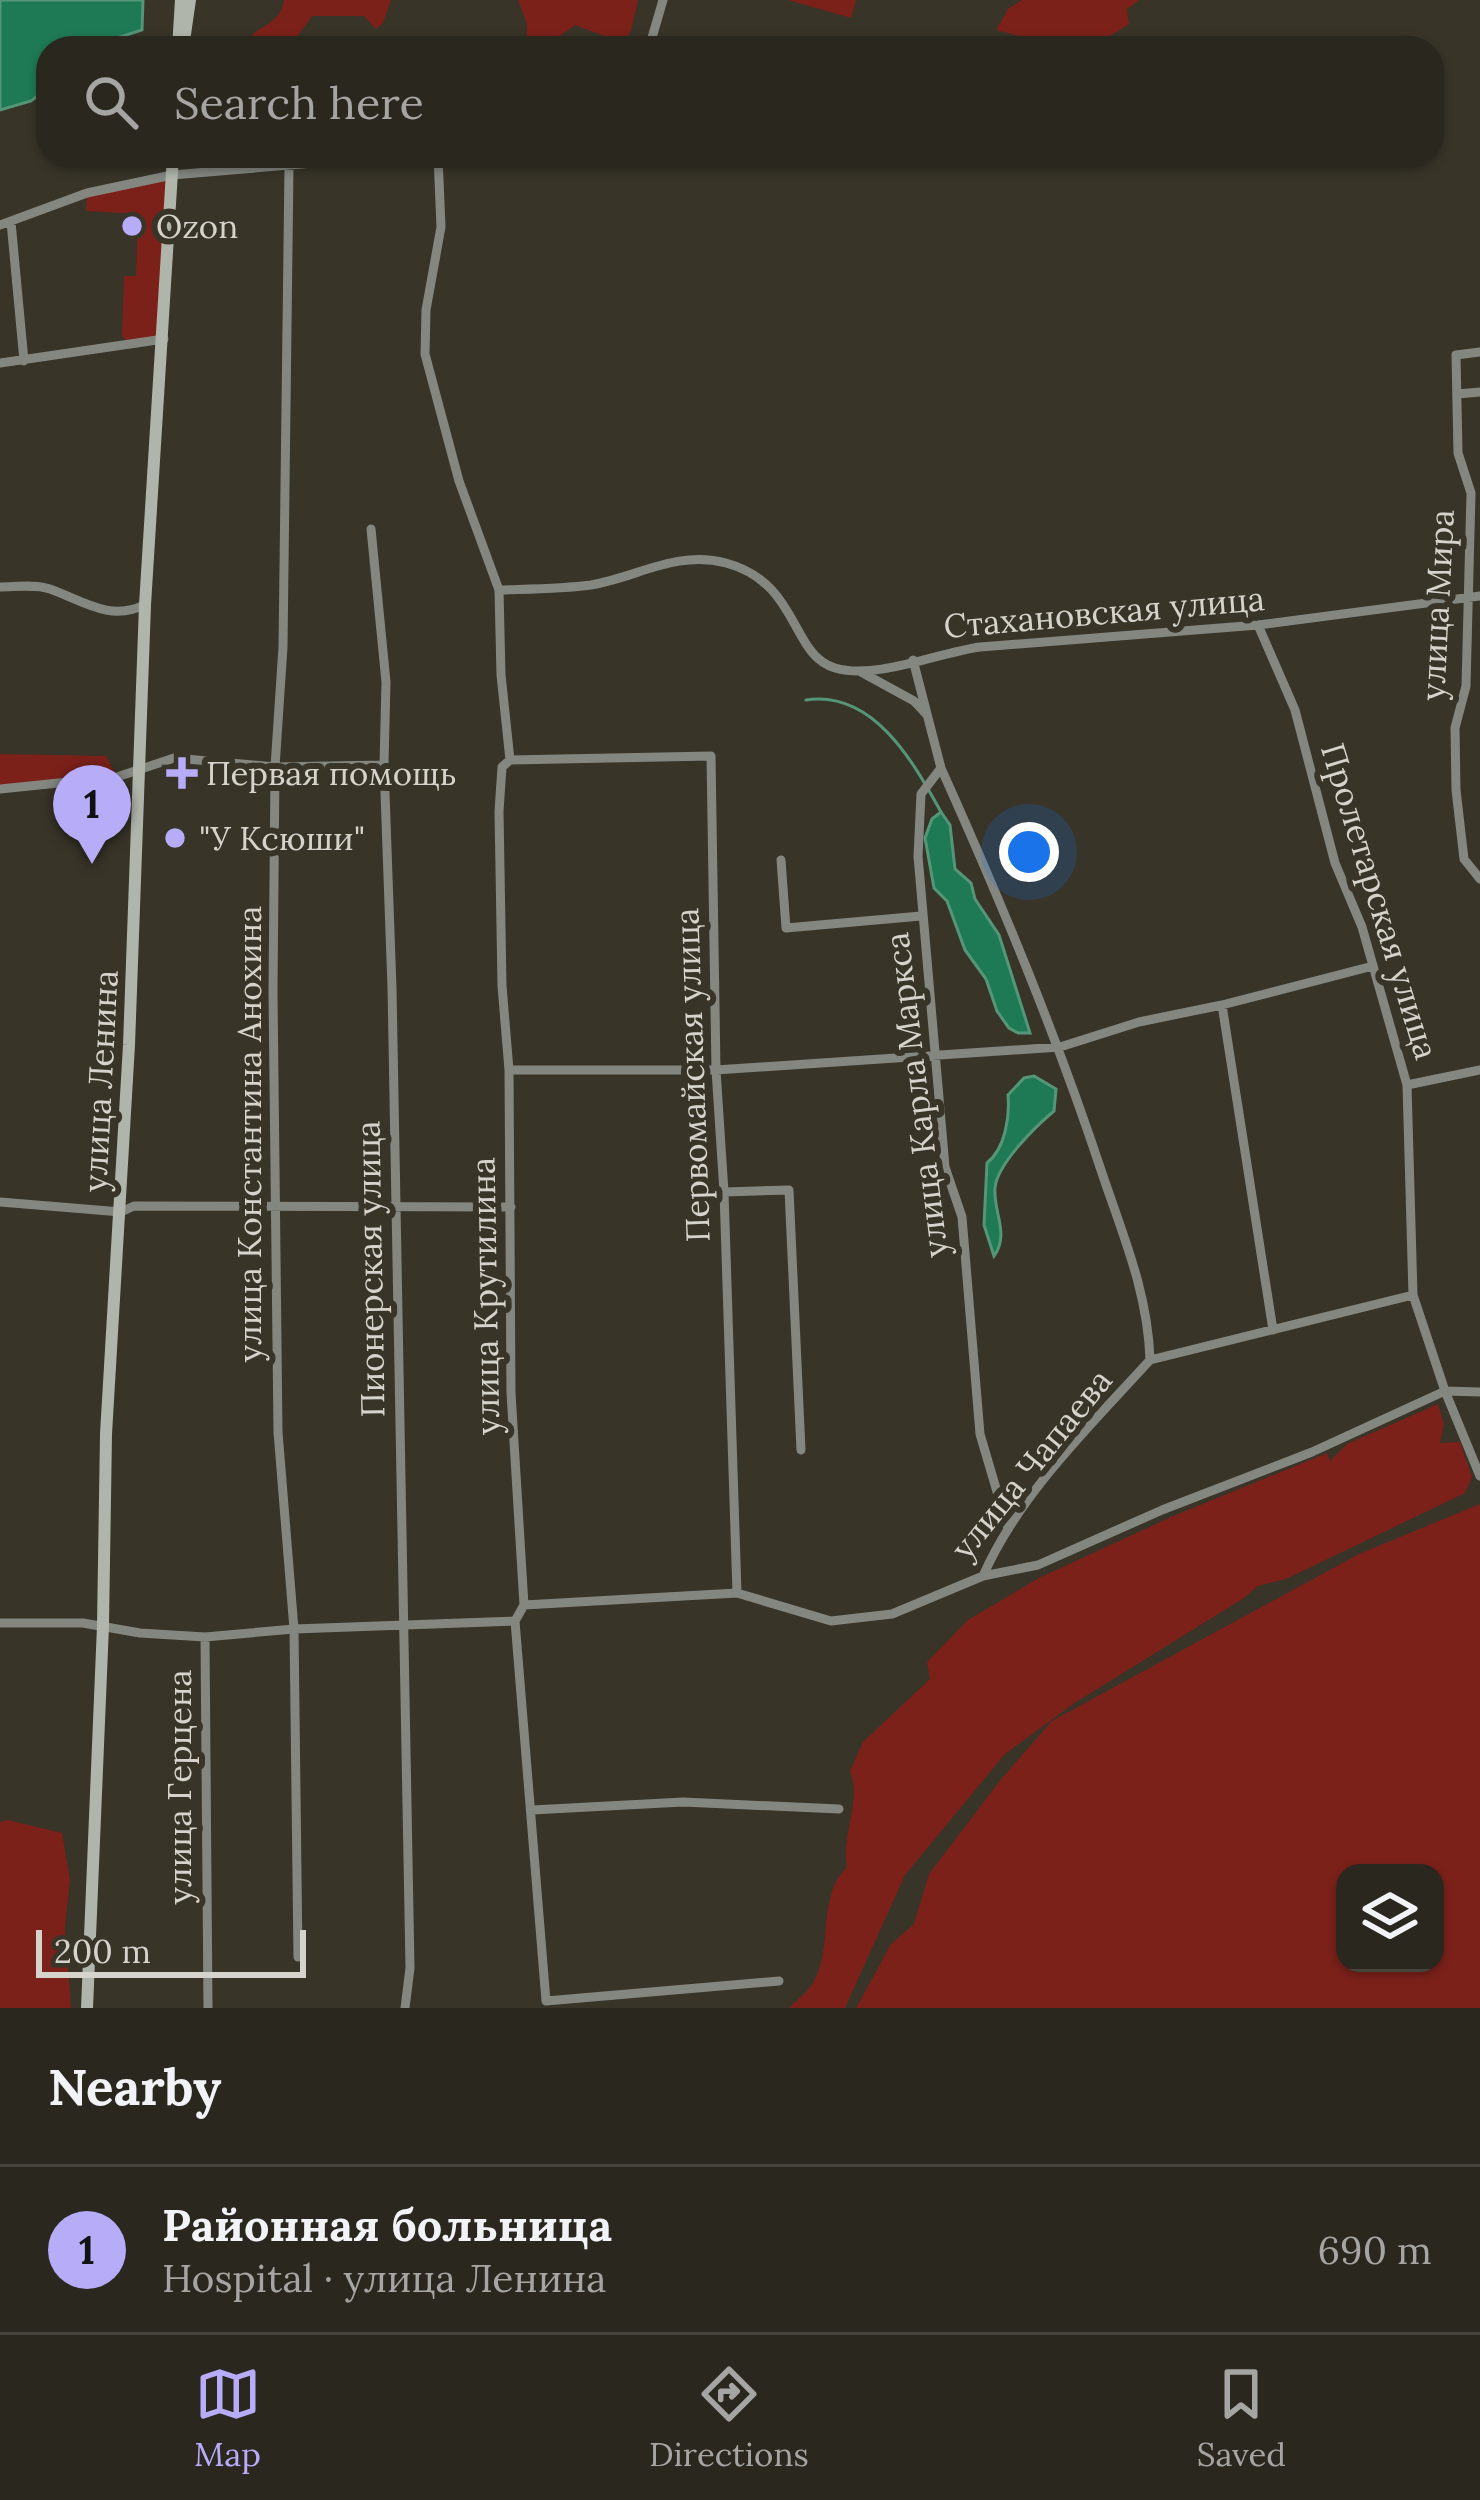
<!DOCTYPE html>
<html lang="en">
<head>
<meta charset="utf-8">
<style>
	:root { --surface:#2a271e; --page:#36332b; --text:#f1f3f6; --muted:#a5a5a4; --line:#46443c; --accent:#b6acf8 }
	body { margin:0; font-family:Lora,serif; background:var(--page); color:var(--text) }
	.controls { position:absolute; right:36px; bottom:36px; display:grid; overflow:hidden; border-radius:24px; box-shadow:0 3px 9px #0004 }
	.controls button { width:108px; height:108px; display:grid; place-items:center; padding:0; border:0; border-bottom:3px solid var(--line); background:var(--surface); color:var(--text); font:60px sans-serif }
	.scale { position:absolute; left:36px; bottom:30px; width:270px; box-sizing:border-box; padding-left:12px; border:6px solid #d5d3cb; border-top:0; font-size:33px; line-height:42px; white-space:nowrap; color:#d5d3cb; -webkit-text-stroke:9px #383428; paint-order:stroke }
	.you { position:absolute; left:1029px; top:852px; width:42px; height:42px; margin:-30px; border:9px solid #fff; border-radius:50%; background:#1a73e8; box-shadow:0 0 0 18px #1a73e833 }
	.badge { display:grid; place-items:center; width:78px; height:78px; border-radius:50%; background:var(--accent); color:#111; font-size:39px; font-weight:700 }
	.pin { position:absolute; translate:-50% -99px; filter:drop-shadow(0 3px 6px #0008) }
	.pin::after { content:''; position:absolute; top:63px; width:42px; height:36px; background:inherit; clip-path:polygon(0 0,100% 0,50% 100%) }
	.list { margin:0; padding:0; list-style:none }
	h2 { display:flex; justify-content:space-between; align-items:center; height:156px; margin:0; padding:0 48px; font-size:51px }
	h2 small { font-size:39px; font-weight:400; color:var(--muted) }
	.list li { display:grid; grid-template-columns:78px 1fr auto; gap:36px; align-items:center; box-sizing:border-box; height:168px; padding:0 48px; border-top:3px solid var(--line) }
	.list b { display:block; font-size:45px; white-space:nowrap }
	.list p { margin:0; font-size:39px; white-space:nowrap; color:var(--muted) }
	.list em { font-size:39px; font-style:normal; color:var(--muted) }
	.icon { flex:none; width:66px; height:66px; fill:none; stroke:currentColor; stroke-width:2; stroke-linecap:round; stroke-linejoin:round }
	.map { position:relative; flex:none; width:1480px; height:2008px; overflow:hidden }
	.search { position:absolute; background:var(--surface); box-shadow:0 3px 9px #0004; left:36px; right:36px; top:36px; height:132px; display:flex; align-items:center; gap:30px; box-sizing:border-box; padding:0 42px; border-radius:36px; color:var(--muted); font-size:45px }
	.sheet { height:324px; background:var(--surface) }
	nav { display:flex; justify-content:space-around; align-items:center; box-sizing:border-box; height:168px; border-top:3px solid var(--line); background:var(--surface); font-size:33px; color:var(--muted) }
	nav a { display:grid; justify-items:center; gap:6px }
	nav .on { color:var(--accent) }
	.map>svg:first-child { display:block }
	.green { fill:#7b211a; fill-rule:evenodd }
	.water { fill:#1e7a54; stroke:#559578; stroke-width:3 }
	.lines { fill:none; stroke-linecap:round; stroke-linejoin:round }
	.stream { stroke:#559578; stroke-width:3 }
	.minor { stroke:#848780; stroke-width:9 }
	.secondary { stroke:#b0b5ab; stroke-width:12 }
	.poi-dot { fill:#b6acf8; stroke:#383428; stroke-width:4.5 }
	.labels { text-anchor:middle; stroke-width:12; stroke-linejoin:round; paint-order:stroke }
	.poi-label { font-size:33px; fill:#d5d3cb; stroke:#383428; text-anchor:start }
	.street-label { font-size:33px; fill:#d5d3cb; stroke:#383428 }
</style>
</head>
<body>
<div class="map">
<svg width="1480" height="2008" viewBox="0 0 1480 2008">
	<rect width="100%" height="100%" fill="#383428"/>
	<path class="green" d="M284,0H391L383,23L376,29L364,16H312L295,40L245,43C258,24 280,26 284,0Z
		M518,0H638L631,31L623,43L575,25L543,48H527V24Z
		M788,0H856L851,18Z
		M1022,0H1139L1127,9L1129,24L1099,43L1023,37L996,30L1008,9Z
		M172,175L164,339L127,342L122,336L124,276H136L138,214L86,211L87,193Z
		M0,754L106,756L117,777L0,789Z
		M1438,1404L1444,1424L1440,1443L1460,1442L1472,1477L1465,1493L1286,1579L1258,1586L1244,1598L1073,1704L1005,1754L905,1875L845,2008H789C798,1999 810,1990 815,1979C833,1944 817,1896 847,1867C841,1833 862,1803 850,1771L863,1742L930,1679L927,1662L968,1620L1039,1578L1171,1517L1327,1453L1330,1461L1347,1444Z
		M1480,1504V2008H856L891,1944L914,1924L929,1874L1002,1778L1052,1721L1359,1554ZM1345,1873H1435V1963H1345Z
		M8,1820L62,1833L70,1880L65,1927L71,2008H0V1822Z"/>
	<path class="water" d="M0,0H143L142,30L86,48H48V88L31,101L0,110Z
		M941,812L950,825L955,869L971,883L975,899L999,935L1030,1033H1018L1009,1028L997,1011L986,979L965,950L947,901L934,888L925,838L932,819Z
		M1034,1076L1056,1089L1054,1111C1036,1126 997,1164 995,1188C993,1212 1010,1234 994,1256L984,1225L987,1163C1005,1149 1010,1117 1008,1095L1024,1078Z"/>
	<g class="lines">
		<path class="stream" d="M806,700C873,690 913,761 941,812"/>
		<path class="minor" d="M649,48L663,0
			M438,156L441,227L426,310L425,354L459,481L499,590L501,675L510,760L502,767L499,811L502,986L509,1070L511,1393L524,1605L515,1621L546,2001L779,1981
			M289,167L283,647L275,767L273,992L278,1432L294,1629L298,1957
			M11,222L24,361
			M0,225L87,193L172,175L397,156
			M1480,352L1456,355L1458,453L1471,493L1466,686L1455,728L1456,790L1464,859L1480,879
			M0,363L164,339
			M1457,394L1480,392
			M371,529L386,682L384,765L392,988L410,1968L405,2008
			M0,587C15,587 36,584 50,589C81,600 110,622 144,605
			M499,590C529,589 561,589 591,585C638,577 676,550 726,563C800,583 790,655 835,668C876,680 937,653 980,647L1258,625L1480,596
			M1258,625L1295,710L1335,863L1362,927L1407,1085L1413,1295L1445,1391L1480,1476
			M913,660L941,768L921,794L918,856L945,1167L962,1217L980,1434L1008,1529
			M861,672L914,701L927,715
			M510,760L711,756L716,1070L724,1192L737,1593
			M941,768C1002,904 1056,1034 1103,1176C1124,1238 1148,1294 1150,1360
			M0,789L117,777L174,758L275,767L384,765
			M781,860L786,928L921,916
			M1222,1005L1273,1330
			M509,1070H716L1060,1047L1139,1022L1222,1005L1373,966
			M1407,1085L1480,1070
			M724,1192L789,1190L801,1450
			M0,1202L121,1212L134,1206L511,1207
			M1150,1360L1413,1295
			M983,1576C1019,1494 1090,1426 1150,1360
			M524,1605L737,1593L831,1621L892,1614L983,1576L1038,1565L1162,1510L1312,1452L1445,1391L1480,1392
			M0,1623H83L140,1633L205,1637L294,1629L515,1621
			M205,1637L208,2008
			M532,1810L683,1802L839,1809"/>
		<path class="secondary" d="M178,48L181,0
			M183,48L190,0
			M87,2008L103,1626L106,1434L129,1045L145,605L173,156"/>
	</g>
	<g class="poi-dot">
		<circle cx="132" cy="226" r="12"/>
		<path d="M176 755h12v12h12v12h-12v12h-12v-12h-12v-12h12z"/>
		<circle cx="175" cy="838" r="12"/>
	</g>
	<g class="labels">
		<g class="poi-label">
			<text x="156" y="238">Ozon</text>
			<text x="206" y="785">Первая помощь</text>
			<text x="199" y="850">"У Ксюши"</text>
		</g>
		<g class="street-label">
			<text transform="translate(1437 605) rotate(-87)" y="12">улица Мира</text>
			<text transform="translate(1104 612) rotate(-5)" y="12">Стахановская улица</text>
			<text transform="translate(1380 901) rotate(73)" y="12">Пролетарская улица</text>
			<text transform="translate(692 1075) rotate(-92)" y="12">Первомайская улица</text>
			<text transform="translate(100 1081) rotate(-87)" y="12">улица Ленина</text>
			<text transform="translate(916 1095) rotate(-97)" y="12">улица Карла Маркса</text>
			<text transform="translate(249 1134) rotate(-90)" y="12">улица Константина Анохина</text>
			<text transform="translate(370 1269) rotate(-91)" y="12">Пионерская улица</text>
			<text transform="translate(485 1296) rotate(-91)" y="12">улица Крутилина</text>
			<text transform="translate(1031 1464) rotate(-51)" y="12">улица Чапаева</text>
			<text transform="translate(179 1787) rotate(-90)" y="12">улица Герцена</text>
		</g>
	</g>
</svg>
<div class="controls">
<button><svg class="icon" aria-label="layers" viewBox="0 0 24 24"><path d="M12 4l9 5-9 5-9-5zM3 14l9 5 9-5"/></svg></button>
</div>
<div class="scale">200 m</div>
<div class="you"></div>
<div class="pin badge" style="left:92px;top:864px">1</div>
<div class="search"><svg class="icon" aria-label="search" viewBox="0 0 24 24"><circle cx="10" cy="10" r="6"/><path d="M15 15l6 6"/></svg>Search here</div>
</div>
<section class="sheet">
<h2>Nearby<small></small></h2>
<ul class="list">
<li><span class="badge">1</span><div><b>Районная больница</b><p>Hospital · улица Ленина</p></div><em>690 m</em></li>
</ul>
</section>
<nav>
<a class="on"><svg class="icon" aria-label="map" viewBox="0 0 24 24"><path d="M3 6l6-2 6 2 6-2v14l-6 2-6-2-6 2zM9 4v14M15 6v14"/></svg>Map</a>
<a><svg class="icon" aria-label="directions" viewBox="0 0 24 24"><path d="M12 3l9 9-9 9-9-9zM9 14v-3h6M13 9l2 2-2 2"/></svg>Directions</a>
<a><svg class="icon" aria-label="saved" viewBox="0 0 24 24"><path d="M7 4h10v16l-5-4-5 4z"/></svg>Saved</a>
</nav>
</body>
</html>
